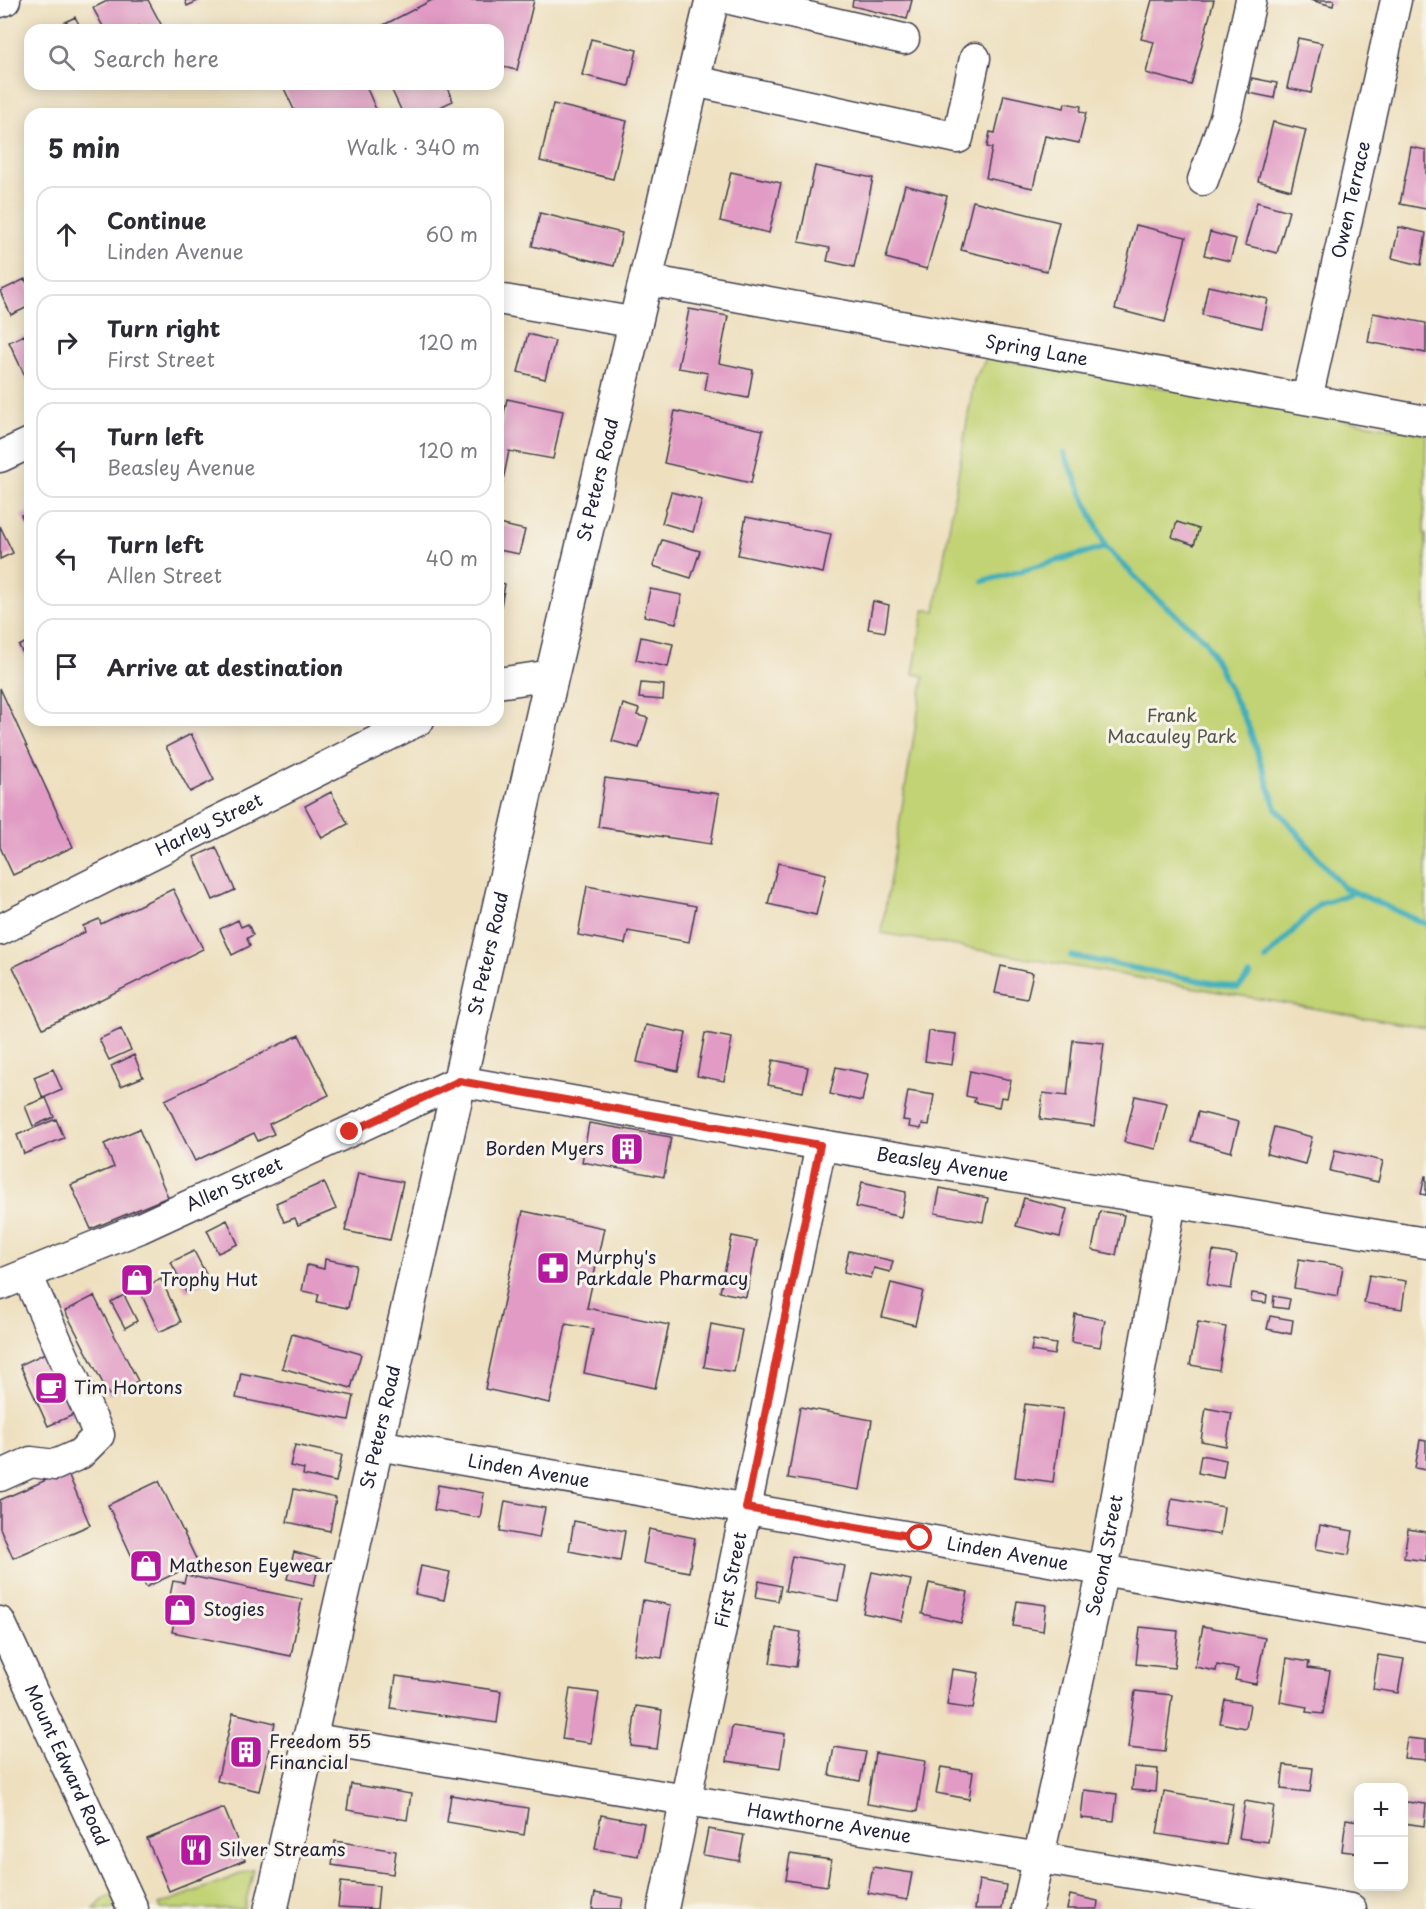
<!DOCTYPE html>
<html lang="en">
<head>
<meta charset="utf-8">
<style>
	:root { --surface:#fff; --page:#f7f7f7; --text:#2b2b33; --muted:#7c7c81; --line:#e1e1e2 }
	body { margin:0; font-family:"Playpen Sans",sans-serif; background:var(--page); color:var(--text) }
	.controls { position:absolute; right:18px; bottom:18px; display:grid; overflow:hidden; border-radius:12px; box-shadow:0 3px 15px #0003 }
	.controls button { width:54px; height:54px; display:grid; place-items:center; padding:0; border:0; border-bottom:2px solid var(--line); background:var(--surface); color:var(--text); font:30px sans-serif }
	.stop { position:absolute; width:18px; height:18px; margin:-14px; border:4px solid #d93025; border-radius:50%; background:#fff }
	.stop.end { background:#d93025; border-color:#fff; box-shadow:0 2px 6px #0008 }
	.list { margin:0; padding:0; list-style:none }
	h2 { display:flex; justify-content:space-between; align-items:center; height:78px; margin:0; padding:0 24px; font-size:26px }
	h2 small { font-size:20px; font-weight:400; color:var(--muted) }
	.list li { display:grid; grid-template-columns:39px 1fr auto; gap:18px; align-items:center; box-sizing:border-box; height:96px; margin:0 12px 12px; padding:0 12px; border:2px solid var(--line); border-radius:18px }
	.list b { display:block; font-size:22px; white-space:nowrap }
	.list p { margin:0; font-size:20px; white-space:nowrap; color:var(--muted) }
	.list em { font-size:20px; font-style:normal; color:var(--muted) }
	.icon { flex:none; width:33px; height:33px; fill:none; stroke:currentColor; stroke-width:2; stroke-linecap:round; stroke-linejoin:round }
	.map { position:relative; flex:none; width:1426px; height:1909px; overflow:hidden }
	.search { position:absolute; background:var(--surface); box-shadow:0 3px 15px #0003; left:24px; top:24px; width:480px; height:66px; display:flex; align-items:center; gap:15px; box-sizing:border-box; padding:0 21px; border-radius:18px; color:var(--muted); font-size:22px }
	.panel { position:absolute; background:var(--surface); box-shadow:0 3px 15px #0003; left:24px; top:108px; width:480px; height:618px; border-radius:18px }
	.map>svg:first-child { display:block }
	.green { fill:#c2d375; stroke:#727a58; stroke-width:1.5 }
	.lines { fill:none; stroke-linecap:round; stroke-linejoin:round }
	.stream { stroke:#3eaeb8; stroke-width:6 }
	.building { fill:#e19bc5 }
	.minor-casing { stroke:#413e4f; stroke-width:33 }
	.major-casing { stroke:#413e4f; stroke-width:36 }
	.minor { stroke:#fff; stroke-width:30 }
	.major { stroke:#fff; stroke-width:33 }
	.route { stroke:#d93025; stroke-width:8 }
	.labels { text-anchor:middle; stroke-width:6; stroke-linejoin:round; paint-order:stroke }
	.street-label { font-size:18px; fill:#22223b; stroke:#f7f3e8 }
	.park-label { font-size:18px; fill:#52574c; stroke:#f7f3e8 }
	.poi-label { font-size:18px; fill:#22223b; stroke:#f7f3e8; text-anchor:start }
</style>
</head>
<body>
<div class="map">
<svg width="1426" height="1909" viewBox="0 0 1426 1909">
	<rect width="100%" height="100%" fill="#f7f3e8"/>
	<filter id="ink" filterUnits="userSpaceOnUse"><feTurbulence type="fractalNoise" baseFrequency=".0167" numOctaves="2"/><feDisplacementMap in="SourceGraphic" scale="12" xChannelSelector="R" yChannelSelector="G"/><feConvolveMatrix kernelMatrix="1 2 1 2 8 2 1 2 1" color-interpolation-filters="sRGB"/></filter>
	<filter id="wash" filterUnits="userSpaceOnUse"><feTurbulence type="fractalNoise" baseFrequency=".008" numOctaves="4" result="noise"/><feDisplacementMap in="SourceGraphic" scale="24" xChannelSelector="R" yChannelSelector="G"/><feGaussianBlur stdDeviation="1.35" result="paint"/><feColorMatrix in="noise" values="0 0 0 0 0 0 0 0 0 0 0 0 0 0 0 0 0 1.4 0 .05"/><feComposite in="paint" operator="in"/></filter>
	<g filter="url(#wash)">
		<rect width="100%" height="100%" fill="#eee0bf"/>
		<path class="green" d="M987,357L1426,434L1424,534H1426V1028L881,933L924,676L913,674L924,610L935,611L974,380Z
			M254,1869L244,1909H161L159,1905Z
			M116,1893L122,1909H94L105,1898Z"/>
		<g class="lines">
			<path class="stream" d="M1064,453L1106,547
				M983,581L1106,547L1151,593L1205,640L1249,728L1276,808L1343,887L1426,924
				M1071,956L1238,988L1250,975
				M1266,959L1319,904L1355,892"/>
		</g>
		<g id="blocks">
			<path class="building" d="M109,0H148L163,28L141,30L139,26L132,30H105L93,8Z
				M185,0H200L187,6Z
				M432,0H534L517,70L498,66V30H374Z
				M853,0H912L907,19L852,6Z
				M1152,0H1214L1191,85L1146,73L1154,42L1141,39Z
				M1310,0H1334L1333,6Z
				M75,17L82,30H50Z
				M1298,38L1322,43L1311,93L1287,88Z
				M591,39L637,50L629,86L582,75Z
				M1252,78L1277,83L1274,98L1249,93Z
				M282,84H365L378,114H296Z
				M389,84H445L453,101L425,114H403Z
				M1004,95L1064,108L1065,103L1081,106L1080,112L1086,113L1079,143L1045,136L1033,188L986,178L992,148L987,147L990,132L995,133Z
				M553,104L627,121L613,179L540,161Z
				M1273,122L1306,130L1291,190L1258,181Z
				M1411,147L1426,150V209L1400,204Z
				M815,166L873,178L854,267L827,261L830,248L799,242Z
				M731,172L781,183L769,233L720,221Z
				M905,185L947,196L927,269L886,258Z
				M973,201L1059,222L1047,271L961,250Z
				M1257,202L1289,211L1277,253L1245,245Z
				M540,213L622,233L614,266L532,246Z
				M1136,225L1186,237L1165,322L1115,309Z
				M1399,227L1426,233L1421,265L1392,258Z
				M1210,232L1236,239L1230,261L1204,255Z
				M25,279L30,290V306L11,315L0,291Z
				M1208,286L1268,299L1262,328L1202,315Z
				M689,309L728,316L719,363L753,370L748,398L705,390L708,373L678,368Z
				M1373,313L1426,323V353L1368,342Z
				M528,334L555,341L545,379L518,372Z
				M24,335L27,341L30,340V387L9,342Z
				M507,399L563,411L553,459L509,451L499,500L498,441Z
				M675,411L763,430L751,483L664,463Z
				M671,492L702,500L693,532L662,523Z
				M30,511V533L21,515Z
				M746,517L831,534L823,573L738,555Z
				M1177,522L1199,529L1194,545L1172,537Z
				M499,524L525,530L519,554L498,550Z
				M0,526L13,553L0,559Z
				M662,540L700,551L691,578L653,566Z
				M498,582L505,584L499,617H498Z
				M650,589L682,595L676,623L644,616Z
				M873,601L889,605L885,632L868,629Z
				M641,637L673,644L668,667L636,660Z
				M30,640V654L25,657L19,646Z
				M641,683L664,685L663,700L639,698Z
				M0,688L73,847L13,875L0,847Z
				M623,704L639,709L637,715L648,718L639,748L612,741Z
				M191,734L214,780L190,792L166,747Z
				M605,778L719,794L711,844L598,827Z
				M331,792L348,824L322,838L305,806Z
				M216,847L235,890L213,900L194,857Z
				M778,863L826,874L816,915L768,904Z
				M587,886L696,906L689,942L628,931L625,944L578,935Z
				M173,889L203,949L43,1028L13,967L85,932L83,926L99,919L101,924Z
				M238,920L241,927L248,924L253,935L247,938L250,946L232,955L220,929Z
				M1001,966L1033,973L1027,999L995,993Z
				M646,1025L686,1033L678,1071L637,1062Z
				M121,1029L131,1050L109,1060L99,1039Z
				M929,1031L956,1034L952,1065L925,1061Z
				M705,1033L732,1038L724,1081L697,1076Z
				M299,1035L329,1095L269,1124L274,1134L258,1141L254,1133L195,1161L165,1100Z
				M1073,1040L1104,1043L1094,1126L1040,1119L1043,1093L1067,1096Z
				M134,1055L143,1077L121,1086L111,1066Z
				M773,1060L808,1067L803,1092L768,1085Z
				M836,1067L868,1074L862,1101L830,1094Z
				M53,1069L62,1090L43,1098L34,1077Z
				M970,1071L1011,1080L1007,1098L1001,1097L999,1107L974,1102L975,1098L966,1096Z
				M908,1091L934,1095L929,1125L922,1124L921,1129L909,1127L910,1121L903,1120Z
				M1135,1096L1167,1103L1156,1149L1124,1142Z
				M46,1098L54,1117L33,1126L25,1106Z
				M1198,1112L1239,1122L1231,1152L1191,1141Z
				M56,1119L64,1138L24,1154L17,1135Z
				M589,1123L671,1137L664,1177L582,1162Z
				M1274,1127L1312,1137L1305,1164L1267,1154Z
				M139,1129L168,1197L91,1229L71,1185L114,1167L104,1144Z
				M1335,1150L1383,1161L1378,1182L1330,1171Z
				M358,1173L403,1182L390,1240L345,1231Z
				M1425,1176H1426V1195L1421,1194Z
				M324,1182L336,1209L298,1225L295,1218L284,1222L276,1203Z
				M862,1182L906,1192L901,1217L856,1207Z
				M940,1188L988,1198L983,1222L935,1213Z
				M1024,1198L1067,1209L1060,1237L1016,1226Z
				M523,1211L604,1228L587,1308L669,1325L655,1388L584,1373L593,1329L566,1324L550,1403L485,1389Z
				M1100,1211L1124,1215L1116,1255L1092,1250Z
				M227,1220L238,1244L218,1253L207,1230Z
				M732,1236L757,1241L746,1297L720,1292Z
				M194,1251L209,1280L186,1292L171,1262Z
				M849,1251L893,1261L890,1272L874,1268L871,1278L844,1272Z
				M1213,1251L1237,1255L1231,1289L1207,1285Z
				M325,1259L356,1265L348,1308L317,1302L319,1294L302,1291L307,1265L324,1269Z
				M1299,1259L1343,1266L1338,1296L1294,1288Z
				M1369,1275L1406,1281L1402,1309L1364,1303Z
				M161,1279L181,1322L159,1332L139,1289Z
				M891,1283L923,1291L915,1325L882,1317Z
				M1252,1293L1267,1295L1266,1303L1251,1301Z
				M124,1295L137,1321L125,1328L111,1302Z
				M94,1296L138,1381L109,1395L65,1311Z
				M1274,1296L1290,1299L1288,1309L1273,1307Z
				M1075,1314L1105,1320L1100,1347L1071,1342Z
				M1270,1316L1293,1320L1291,1334L1267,1329Z
				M1198,1322L1226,1327L1219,1370L1190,1365Z
				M711,1324L742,1330L734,1372L704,1367Z
				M292,1334L361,1354L351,1388L282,1368Z
				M1033,1340L1056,1344L1054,1355L1031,1351Z
				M54,1349L82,1411L48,1426L20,1365Z
				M241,1373L354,1396L349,1420L236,1398Z
				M1025,1404L1063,1409L1053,1482L1015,1477Z
				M800,1407L872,1420L860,1490L788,1478Z
				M1206,1408L1232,1413L1226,1446L1201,1441Z
				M1420,1440L1426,1441V1470L1415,1468Z
				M295,1445L342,1455L336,1482L303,1475L304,1469L290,1466Z
				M1201,1455L1226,1460L1223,1478L1198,1473Z
				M67,1471L90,1525L13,1558L0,1528V1500Z
				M159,1481L198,1563L146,1587L108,1505Z
				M438,1485L484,1493L480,1518L434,1510Z
				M294,1489L336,1498L330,1531L287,1522Z
				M1172,1498L1224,1507L1220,1535L1167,1526Z
				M505,1501L545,1508L539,1538L500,1531Z
				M574,1521L625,1531L620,1561L569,1551Z
				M1320,1525L1353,1531L1349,1555L1316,1549Z
				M649,1529L695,1538L689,1572L643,1563Z
				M1408,1529L1426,1532V1561L1404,1558Z
				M294,1552L320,1559L314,1585L287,1579Z
				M792,1556L845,1566L838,1601L785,1591Z
				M421,1566L450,1572L444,1600L415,1594Z
				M872,1572L911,1580L902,1621L863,1613Z
				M186,1575L302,1599L291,1656L172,1632L174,1622L165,1620L173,1581L184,1583Z
				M759,1581L781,1586L778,1601L756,1597Z
				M929,1583L968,1592L961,1623L922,1614Z
				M643,1600L671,1605L662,1658L634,1654Z
				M1017,1601L1046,1605L1043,1631L1013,1626Z
				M1203,1626L1265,1638L1256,1684L1235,1680L1238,1669L1217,1665L1216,1671L1195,1667Z
				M1140,1627L1178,1631L1174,1668L1136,1664Z
				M776,1628L801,1632L796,1667L770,1663Z
				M1378,1655L1404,1659L1398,1693L1373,1689Z
				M1287,1658L1309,1662L1308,1668L1330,1671L1323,1714L1306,1712L1307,1707L1280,1702Z
				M952,1669L979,1673L973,1709L947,1705Z
				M396,1676L501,1691L497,1723L391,1708Z
				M570,1689L599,1693L591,1743L562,1739Z
				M1135,1691L1172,1695L1165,1752L1128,1748Z
				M1225,1700L1250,1704L1246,1728L1220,1723Z
				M636,1706L662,1710L657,1749L631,1746Z
				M233,1713L275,1723L259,1791L217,1781Z
				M732,1726L785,1734L780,1769L727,1761Z
				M1407,1738L1426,1740V1760L1404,1758Z
				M834,1747L866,1752L860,1781L829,1775Z
				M875,1753L925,1761L917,1812L867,1804Z
				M1284,1765L1313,1768L1310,1792L1281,1789Z
				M941,1767L973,1772L969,1799L936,1793Z
				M1134,1767L1158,1769L1156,1792L1132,1790Z
				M351,1784L411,1794L407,1820L347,1810Z
				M1084,1790L1117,1794L1114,1821L1081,1818Z
				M1164,1792L1233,1804L1226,1845L1157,1834Z
				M451,1795L528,1808L524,1835L447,1822Z
				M1245,1801L1274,1806L1268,1842L1239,1838Z
				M1406,1802L1426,1804L1424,1826L1404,1823Z
				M224,1808L245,1860L169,1891L147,1839Z
				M601,1815L644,1823L638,1856L595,1849Z
				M1346,1819L1358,1821V1853L1342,1851Z
				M708,1829L744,1835L739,1861L703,1855Z
				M335,1841L396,1851L393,1874L332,1865Z
				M790,1854L831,1860L827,1886L786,1880Z
				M873,1867L912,1873L907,1900L868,1893Z
				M979,1880L1006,1885L1002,1909H975Z
				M341,1882L379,1886L377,1909L338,1907Z
				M595,1893L623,1898L621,1909H592Z
				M1070,1895L1098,1901L1097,1909H1067Z"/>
		</g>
	</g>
	<g filter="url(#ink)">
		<use href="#blocks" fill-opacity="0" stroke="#413e4f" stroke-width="1.5"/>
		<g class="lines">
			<defs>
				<g id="minor">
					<path d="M734,0L904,39"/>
					<path d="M0,2L5,0"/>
					<path d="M694,81L958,138L975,58"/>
					<path d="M1203,180L1226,115L1251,0"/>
					<path id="s1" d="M647,280L1426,421"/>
					<path d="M498,299L637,323"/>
					<path id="s2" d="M1307,399L1396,0"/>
					<path d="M0,457L30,443"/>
					<path d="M498,683L552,675"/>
					<path id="s3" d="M0,930L419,720"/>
					<path id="s4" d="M0,1285L140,1228L459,1081L821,1145L1426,1243"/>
					<path id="s5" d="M377,1445L1426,1626"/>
					<path d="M0,1476L31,1462L55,1465L80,1454L99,1435L27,1275"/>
					<path id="s6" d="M0,1622L133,1909"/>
					<path id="s7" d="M308,1738L1351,1909"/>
					<path id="s8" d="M663,1909L821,1145"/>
					<path id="s9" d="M1027,1909L1103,1570L1171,1202"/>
				</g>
				<g id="major">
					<path id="s10" d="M271,1909L552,675L712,0"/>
				</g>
			</defs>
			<use href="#minor" class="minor-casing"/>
			<use href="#major" class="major-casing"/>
			<use href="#minor" class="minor"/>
			<use href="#major" class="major"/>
		</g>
	</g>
	<g class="lines" filter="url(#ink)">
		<path class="route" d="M350,1132L459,1081L820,1145L746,1508L920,1538"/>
	</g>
	<defs>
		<symbol id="building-square" viewBox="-11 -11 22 22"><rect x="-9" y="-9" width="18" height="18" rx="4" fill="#b5179e" stroke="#f7f3e8"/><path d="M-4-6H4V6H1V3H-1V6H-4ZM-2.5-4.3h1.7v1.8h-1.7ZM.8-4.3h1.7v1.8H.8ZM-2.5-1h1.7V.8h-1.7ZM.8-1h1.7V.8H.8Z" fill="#fff"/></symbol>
		<symbol id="pharmacy-square" viewBox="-11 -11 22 22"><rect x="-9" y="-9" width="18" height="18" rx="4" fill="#b5179e" stroke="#f7f3e8"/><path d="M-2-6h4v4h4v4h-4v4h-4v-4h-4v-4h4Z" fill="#fff"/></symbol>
		<symbol id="shop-square" viewBox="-11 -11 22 22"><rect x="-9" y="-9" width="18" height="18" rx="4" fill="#b5179e" stroke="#f7f3e8"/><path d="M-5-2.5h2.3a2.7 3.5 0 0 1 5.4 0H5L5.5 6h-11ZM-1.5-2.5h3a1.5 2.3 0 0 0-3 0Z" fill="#fff"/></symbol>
		<symbol id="cafe-square" viewBox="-11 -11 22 22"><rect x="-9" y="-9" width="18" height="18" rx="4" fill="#b5179e" stroke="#f7f3e8"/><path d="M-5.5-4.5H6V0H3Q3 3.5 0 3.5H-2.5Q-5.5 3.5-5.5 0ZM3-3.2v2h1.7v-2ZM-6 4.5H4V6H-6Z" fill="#fff"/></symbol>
		<symbol id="restaurant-square" viewBox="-11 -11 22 22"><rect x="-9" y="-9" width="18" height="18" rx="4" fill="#b5179e" stroke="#f7f3e8"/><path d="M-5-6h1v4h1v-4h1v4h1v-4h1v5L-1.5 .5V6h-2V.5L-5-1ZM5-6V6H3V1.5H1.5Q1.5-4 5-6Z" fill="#fff"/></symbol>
	</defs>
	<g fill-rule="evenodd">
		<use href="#building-square" x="608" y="1130" width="38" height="38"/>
		<use href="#pharmacy-square" x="534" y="1249" width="38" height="38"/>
		<use href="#shop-square" x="118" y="1261" width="38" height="38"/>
		<use href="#cafe-square" x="32" y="1369" width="38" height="38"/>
		<use href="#shop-square" x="127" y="1547" width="38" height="38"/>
		<use href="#shop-square" x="161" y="1591" width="38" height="38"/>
		<use href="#building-square" x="227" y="1733" width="38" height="38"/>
		<use href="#restaurant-square" x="177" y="1831" width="38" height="38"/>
	</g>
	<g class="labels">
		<g class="street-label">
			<text dy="6" stroke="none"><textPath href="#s2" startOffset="204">Owen Terrace</textPath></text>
			<text dy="6" stroke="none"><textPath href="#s1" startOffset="396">Spring Lane</textPath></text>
			<text dy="6" stroke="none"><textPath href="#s10" startOffset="1466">St Peters Road</textPath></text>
			<text dy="6" stroke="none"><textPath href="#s3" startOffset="234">Harley Street</textPath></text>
			<text dy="6" stroke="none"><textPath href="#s10" startOffset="980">St Peters Road</textPath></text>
			<text dy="6" stroke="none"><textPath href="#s4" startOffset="993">Beasley Avenue</textPath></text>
			<text dy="6" stroke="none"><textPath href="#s4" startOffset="255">Allen Street</textPath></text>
			<text dy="6" stroke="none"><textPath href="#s10" startOffset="494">St Peters Road</textPath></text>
			<text dy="6" stroke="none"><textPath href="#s5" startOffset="154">Linden Avenue</textPath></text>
			<text dy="6" stroke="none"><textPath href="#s5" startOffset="640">Linden Avenue</textPath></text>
			<text dy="6" stroke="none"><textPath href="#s9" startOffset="362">Second Street</textPath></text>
			<text dy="6" stroke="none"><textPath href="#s8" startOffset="336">First Street</textPath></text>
			<text dy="6" stroke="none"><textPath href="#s6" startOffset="158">Mount Edward Road</textPath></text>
			<text dy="6" stroke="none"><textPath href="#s7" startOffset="528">Hawthorne Avenue</textPath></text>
		</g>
		<g class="park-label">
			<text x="1172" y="722">Frank<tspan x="1172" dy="21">Macauley Park</tspan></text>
		</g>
		<g class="poi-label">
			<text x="604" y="1155" text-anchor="end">Borden Myers</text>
			<text x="576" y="1264">Murphy's<tspan x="576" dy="21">Parkdale Pharmacy</tspan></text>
			<text x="160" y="1286">Trophy Hut</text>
			<text x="74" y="1394">Tim Hortons</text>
			<text x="169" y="1572">Matheson Eyewear</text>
			<text x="203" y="1616">Stogies</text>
			<text x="269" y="1748">Freedom 55<tspan x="269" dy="21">Financial</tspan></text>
			<text x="219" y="1856">Silver Streams</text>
		</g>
	</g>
</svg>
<div class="controls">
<button>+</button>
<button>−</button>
</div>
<div class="stop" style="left:920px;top:1538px"></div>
<div class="stop end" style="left:350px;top:1132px"></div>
<div class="search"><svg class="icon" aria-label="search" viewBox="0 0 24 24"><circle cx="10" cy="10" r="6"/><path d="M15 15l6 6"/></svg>Search here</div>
<section class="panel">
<h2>5 min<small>Walk · 340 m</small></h2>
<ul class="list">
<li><svg class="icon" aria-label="ahead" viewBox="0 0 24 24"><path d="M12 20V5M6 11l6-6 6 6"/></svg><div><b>Continue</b><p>Linden Avenue</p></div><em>60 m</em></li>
<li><svg class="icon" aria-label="right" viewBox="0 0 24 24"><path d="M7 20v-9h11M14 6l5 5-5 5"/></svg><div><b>Turn right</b><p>First Street</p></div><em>120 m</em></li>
<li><svg class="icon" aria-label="left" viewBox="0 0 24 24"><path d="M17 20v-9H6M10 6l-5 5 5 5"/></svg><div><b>Turn left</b><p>Beasley Avenue</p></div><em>120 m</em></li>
<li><svg class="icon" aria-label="left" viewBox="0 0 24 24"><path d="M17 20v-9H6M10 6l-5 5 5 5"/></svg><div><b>Turn left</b><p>Allen Street</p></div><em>40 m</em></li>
<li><svg class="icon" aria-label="arrive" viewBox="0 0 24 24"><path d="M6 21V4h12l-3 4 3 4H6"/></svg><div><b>Arrive at destination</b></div></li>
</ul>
</section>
</div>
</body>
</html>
